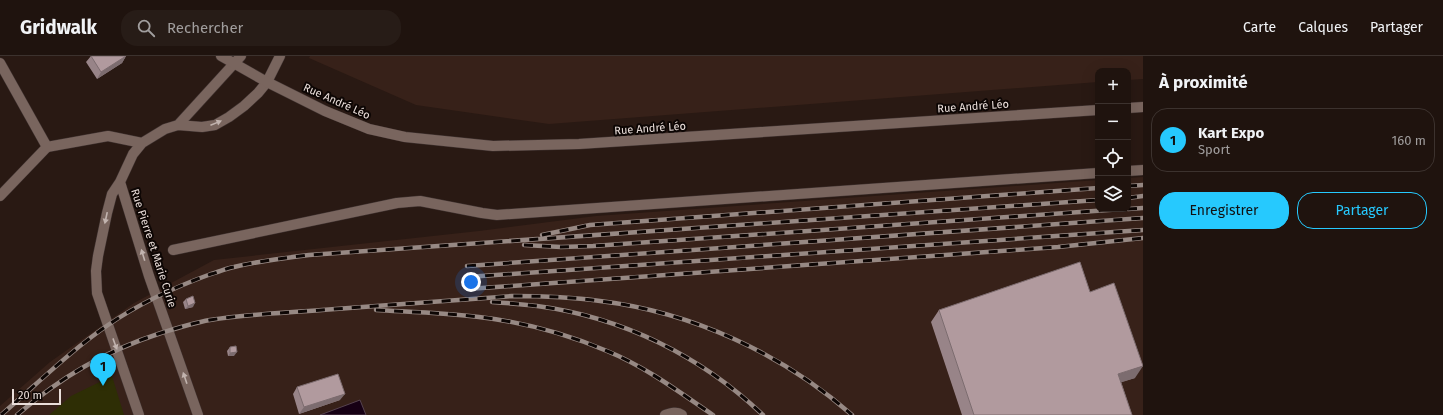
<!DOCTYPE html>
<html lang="fr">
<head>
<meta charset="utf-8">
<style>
	:root { --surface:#1f130e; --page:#271c17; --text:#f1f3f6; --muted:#a19e9e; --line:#3c322e; --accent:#26c9fe }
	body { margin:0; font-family:"Fira Sans",sans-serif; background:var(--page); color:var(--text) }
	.controls { position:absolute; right:12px; top:12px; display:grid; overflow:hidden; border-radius:8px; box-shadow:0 4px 16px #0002 }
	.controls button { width:36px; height:36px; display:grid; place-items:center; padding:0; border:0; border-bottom:1px solid var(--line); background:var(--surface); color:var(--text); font:20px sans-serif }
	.scale { position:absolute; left:12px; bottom:10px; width:49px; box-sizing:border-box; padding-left:4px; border:2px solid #eadeda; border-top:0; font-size:11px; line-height:14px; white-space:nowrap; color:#eadeda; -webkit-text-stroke:3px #0d0604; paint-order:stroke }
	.you { position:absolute; left:471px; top:226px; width:14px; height:14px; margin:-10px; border:3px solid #fff; border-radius:50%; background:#1a73e8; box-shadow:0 0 0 6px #1a73e833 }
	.badge { display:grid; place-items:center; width:26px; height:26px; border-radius:50%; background:var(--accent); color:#111; font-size:13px; font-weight:700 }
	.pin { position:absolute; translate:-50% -33px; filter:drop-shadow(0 1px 2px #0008) }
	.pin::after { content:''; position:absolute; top:21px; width:14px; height:12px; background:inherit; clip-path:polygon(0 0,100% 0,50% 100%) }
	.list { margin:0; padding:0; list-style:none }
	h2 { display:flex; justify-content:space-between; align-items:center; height:52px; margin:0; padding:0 16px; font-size:17px }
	h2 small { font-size:13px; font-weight:400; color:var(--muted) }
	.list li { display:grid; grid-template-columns:26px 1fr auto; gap:12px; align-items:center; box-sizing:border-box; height:64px; margin:0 8px 8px; padding:0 8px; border:1px solid var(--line); border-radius:16px }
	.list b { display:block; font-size:15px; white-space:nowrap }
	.list p { margin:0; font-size:13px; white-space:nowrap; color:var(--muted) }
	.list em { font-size:13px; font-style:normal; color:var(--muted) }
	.actions { display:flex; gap:8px; padding:12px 16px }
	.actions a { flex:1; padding:9px 0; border:1px solid var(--accent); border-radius:16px; text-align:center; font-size:14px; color:var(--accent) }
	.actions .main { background:var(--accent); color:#111 }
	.icon { flex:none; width:22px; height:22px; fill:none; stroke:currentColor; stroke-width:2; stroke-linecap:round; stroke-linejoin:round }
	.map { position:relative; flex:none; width:1143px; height:359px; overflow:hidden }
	header { display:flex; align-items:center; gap:24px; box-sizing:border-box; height:56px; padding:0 20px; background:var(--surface); border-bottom:1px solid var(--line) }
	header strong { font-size:19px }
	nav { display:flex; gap:22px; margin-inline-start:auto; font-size:14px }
	.search { width:280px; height:36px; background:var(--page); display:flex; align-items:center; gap:10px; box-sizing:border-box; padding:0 14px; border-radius:16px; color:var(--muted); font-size:15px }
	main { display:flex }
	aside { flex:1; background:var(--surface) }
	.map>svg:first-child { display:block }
	.built { fill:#372119 }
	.green { fill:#2e2e05 }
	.water { fill:#160014; stroke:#56434f }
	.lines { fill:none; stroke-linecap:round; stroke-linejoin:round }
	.service-casing { stroke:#413432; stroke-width:11 }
	.minor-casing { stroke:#413432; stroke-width:11 }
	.tertiary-casing { stroke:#413432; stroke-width:11 }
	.service { stroke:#79655e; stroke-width:10 }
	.minor { stroke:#79655e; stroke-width:10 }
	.tertiary { stroke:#79655e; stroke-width:10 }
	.rail-casing { stroke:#978984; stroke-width:4.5 }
	.rail { stroke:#0d0604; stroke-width:3; stroke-dasharray:9; stroke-linecap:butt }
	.wall { fill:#988488 }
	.shaded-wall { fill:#7c6c6f }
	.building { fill:#b19a9e; stroke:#7c6c6f }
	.oneway { fill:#c2b4af }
	.labels { text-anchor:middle; stroke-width:4; stroke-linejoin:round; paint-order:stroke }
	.street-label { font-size:11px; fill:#eadeda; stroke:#0d0604 }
</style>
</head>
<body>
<header>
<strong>Gridwalk</strong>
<div class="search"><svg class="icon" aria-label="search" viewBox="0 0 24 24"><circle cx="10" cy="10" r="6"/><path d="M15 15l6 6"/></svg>Rechercher</div>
<nav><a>Carte</a><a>Calques</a><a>Partager</a></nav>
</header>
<main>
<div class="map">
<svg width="1143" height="359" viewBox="0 0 1143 359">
	<rect width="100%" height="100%" fill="#291913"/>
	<path class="built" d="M310,0H1143V23L1128,24V15H1098V26L549,68L416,49L309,2Z
		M1143,121V359H0V350L50,306L134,247L214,204L479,175L596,160L1098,124V153H1128V122Z"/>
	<path class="green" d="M112,320L124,359H49L71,340Z"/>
	<path class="water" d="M360,344L366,359H320Z"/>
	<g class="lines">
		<defs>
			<path id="service" d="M1128,115L1143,114
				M0,140L47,91
				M173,194L397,147L420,145L482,157L497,159L1098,117
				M665,359C671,357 677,355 682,359"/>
			<path id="minor" d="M0,7L47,91L108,80L142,87
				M178,69L241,0
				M120,126L149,220L198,359
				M139,359L97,237L96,215L98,200L107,157L112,138L120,126L133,98L142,87L165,73L178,69L202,71L215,69L229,61L244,50L258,37L267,26L280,0"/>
			<path id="tertiary" d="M221,0L267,26L325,55L369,73L405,81L493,90L579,88L1098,54
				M1128,52L1143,51"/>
		</defs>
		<use href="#service" class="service-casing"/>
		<use href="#minor" class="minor-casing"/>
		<use href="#tertiary" class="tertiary-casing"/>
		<use href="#service" class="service"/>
		<use href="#minor" class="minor"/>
		<use href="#tertiary" class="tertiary"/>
		<defs>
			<path id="rail" d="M1128,130L1143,129
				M1128,142L1143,140
				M1128,153L1143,152
				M542,179L590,169L1098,132
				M524,189L561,191L593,190L1123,153
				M467,210L1143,162
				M467,221L1143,174
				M468,233L1058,191L1143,182
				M492,246C507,247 522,248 537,250C622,261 701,300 763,359
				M376,254C411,256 445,257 479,261C522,266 567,278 607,295C646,311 679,336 713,359
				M1,359C36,329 70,295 108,269C140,247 175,231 211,218C219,216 227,212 234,211C259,205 284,202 309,199L1098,144
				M17,359C61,321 105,295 161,277C177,272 193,267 210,264C247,258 285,257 322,254C385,249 449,245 512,240C542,240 571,241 600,245C692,256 783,298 852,359"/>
		</defs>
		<use href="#rail" class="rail-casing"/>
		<use href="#rail" class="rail"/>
	</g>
	<path class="wall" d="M91,0H126L122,7L97,23L86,6Z
		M1090,236L1135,322L1121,326L1132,359H962L931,266L939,254Z
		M186,243L193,251L185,253L183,246Z
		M230,291L234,300H228L227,295Z
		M297,331L340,344L299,358L293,338Z"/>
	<path class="shaded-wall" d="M126,0L122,7L97,23L101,16Z
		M195,247L193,251L185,253L188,250Z
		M237,296L234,300H228L230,297Z
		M1143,310L1135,322L1110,330L1118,318Z
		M345,338L340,344L299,358L304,351Z"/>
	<path class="building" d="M91,0H126L101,16Z
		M1080,206L1090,236L1114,227L1143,310L1118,318L1132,359H974L939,254Z
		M193,240L195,247L188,250L186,243Z
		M236,290L237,296L230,297V291Z
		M338,318L345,338L304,351L297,331Z"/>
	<defs><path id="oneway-solid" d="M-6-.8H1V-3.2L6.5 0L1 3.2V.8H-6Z"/></defs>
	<g class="oneway">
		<use href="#oneway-solid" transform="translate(216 67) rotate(-22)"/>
		<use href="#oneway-solid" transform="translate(106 162) rotate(102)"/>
		<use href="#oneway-solid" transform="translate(143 199) rotate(-107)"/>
		<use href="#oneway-solid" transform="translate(115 288) rotate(70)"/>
		<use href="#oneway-solid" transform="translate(185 322) rotate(-109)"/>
	</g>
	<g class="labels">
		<g class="street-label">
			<text transform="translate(337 45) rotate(24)" y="4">Rue André Léo</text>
			<text transform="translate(973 50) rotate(-4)" y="4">Rue André Léo</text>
			<text transform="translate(650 72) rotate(-4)" y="4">Rue André Léo</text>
			<text transform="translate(154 192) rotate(72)" y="4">Rue Pierre et Marie Curie</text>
		</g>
	</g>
</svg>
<div class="controls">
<button>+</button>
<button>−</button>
<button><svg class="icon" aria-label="locate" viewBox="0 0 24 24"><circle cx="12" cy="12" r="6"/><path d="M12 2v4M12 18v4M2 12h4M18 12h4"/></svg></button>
<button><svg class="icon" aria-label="layers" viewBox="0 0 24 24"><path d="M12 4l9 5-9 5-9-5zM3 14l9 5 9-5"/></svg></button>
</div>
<div class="scale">20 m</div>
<div class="you"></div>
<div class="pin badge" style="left:103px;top:330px">1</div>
</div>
<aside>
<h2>À proximité<small></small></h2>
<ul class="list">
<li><span class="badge">1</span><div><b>Kart Expo</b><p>Sport</p></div><em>160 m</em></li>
</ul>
<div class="actions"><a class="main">Enregistrer</a><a>Partager</a></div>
</aside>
</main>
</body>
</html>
